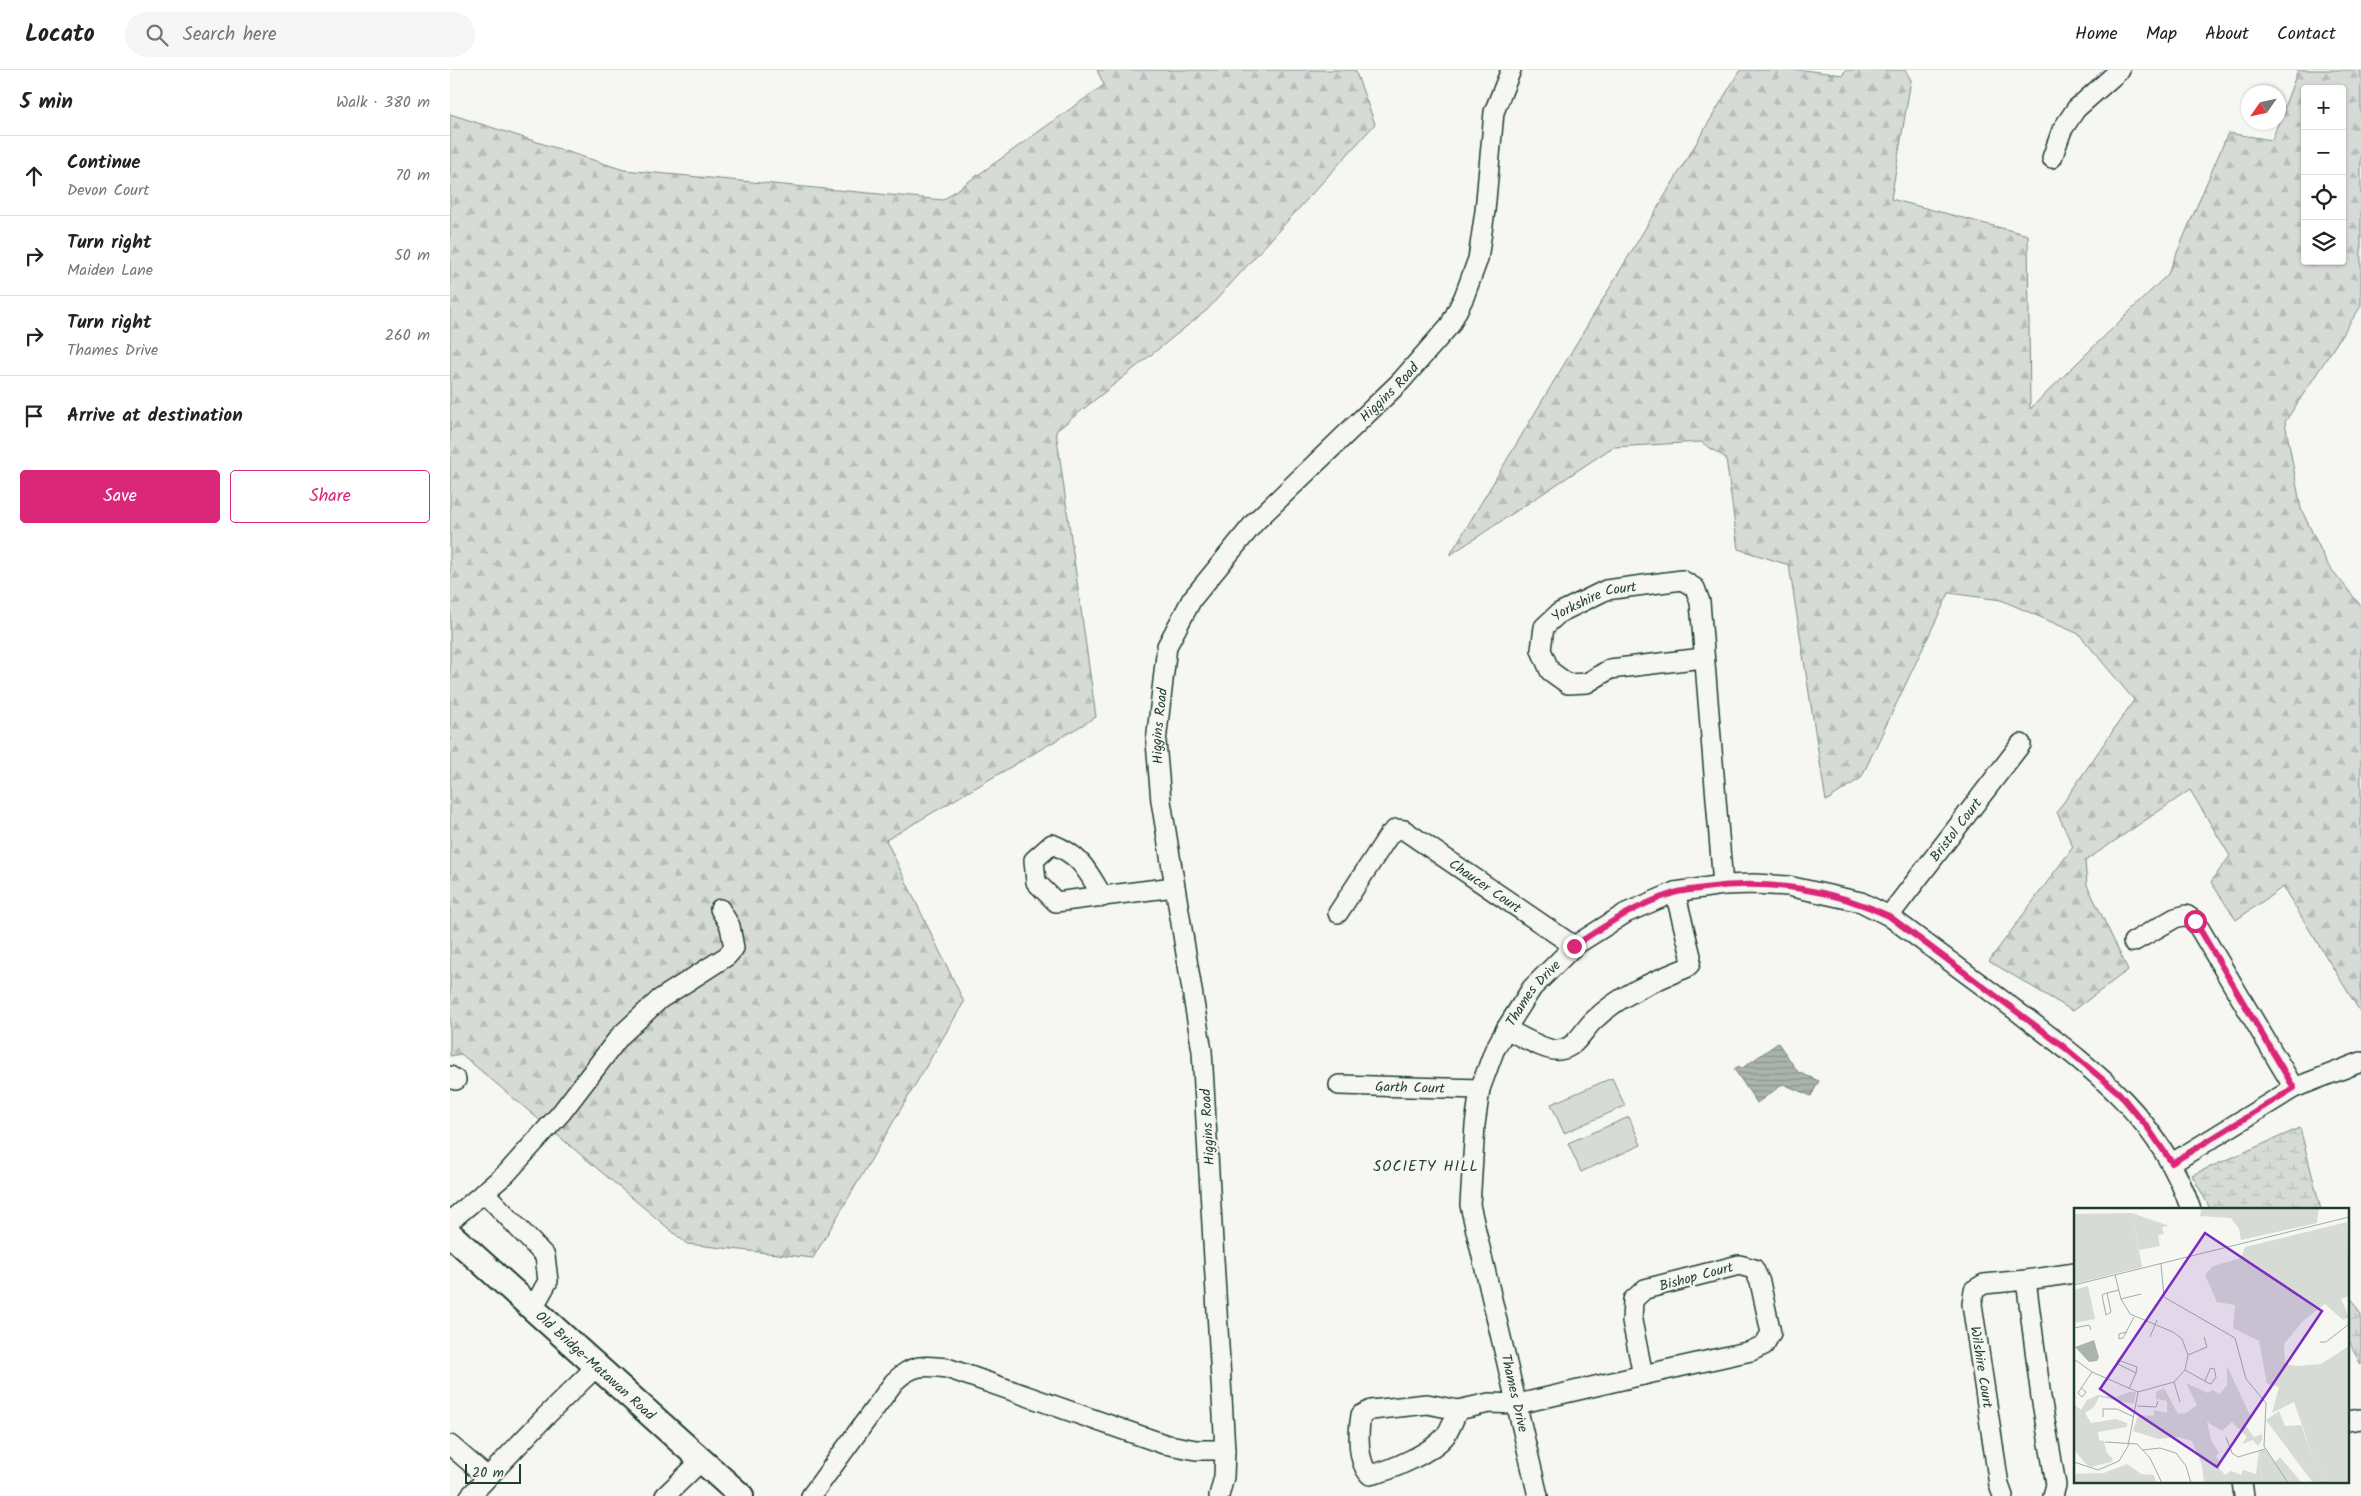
<!DOCTYPE html>
<html lang="en">
<head>
<meta charset="utf-8">
<style>
	:root { --surface:#fff; --page:#f6f6f6; --text:#222; --muted:#767676; --line:#e0e0e0; --accent:#db2777 }
	body { margin:0; font-family:Kalam,sans-serif; background:var(--page); color:var(--text) }
	.controls { position:absolute; right:15px; top:15px; display:grid; overflow:hidden; border-radius:5px; box-shadow:0 1px 4px #0004 }
	.controls button { width:45px; height:45px; display:grid; place-items:center; padding:0; border:0; border-bottom:1px solid var(--line); background:var(--surface); color:var(--text); font:25px sans-serif }
	.compass { position:absolute; left:1791px; top:15px; width:45px; height:45px; border-radius:50%; background:var(--surface); box-shadow:0 1px 4px #0004; rotate:236deg }
	.scale { position:absolute; left:15px; bottom:12px; width:56px; box-sizing:border-box; padding-left:5px; border:2px solid #1f3d34; border-top:0; font-size:14px; line-height:18px; white-space:nowrap; color:#1f3d34; -webkit-text-stroke:4px #f6f6f2; paint-order:stroke }
	.stop { position:absolute; width:15px; height:15px; margin:-11px; border:4px solid #db2777; border-radius:50%; background:#fff }
	.stop.end { background:#db2777; border-color:#fff; box-shadow:0 1px 5px #0008 }
	.list { margin:0; padding:0; list-style:none }
	h2 { display:flex; justify-content:space-between; align-items:center; height:65px; margin:0; padding:0 20px; font-size:21px }
	h2 small { font-size:16px; font-weight:400; color:var(--muted) }
	.list li { display:grid; grid-template-columns:32px 1fr auto; gap:15px; align-items:center; box-sizing:border-box; height:80px; padding:0 20px; border-top:1px solid var(--line) }
	.list b { display:block; font-size:19px; white-space:nowrap }
	.list p { margin:0; font-size:16px; white-space:nowrap; color:var(--muted) }
	.list em { font-size:16px; font-style:normal; color:var(--muted) }
	.actions { display:flex; gap:10px; padding:15px 20px }
	.actions a { flex:1; padding:11px 0; border:1px solid var(--accent); border-radius:5px; text-align:center; font-size:18px; color:var(--accent) }
	.actions .main { background:var(--accent); color:#fff }
	.icon { flex:none; width:28px; height:28px; fill:none; stroke:currentColor; stroke-width:2; stroke-linecap:round; stroke-linejoin:round }
	.map { position:relative; flex:none; width:1911px; height:1426px; overflow:hidden }
	header { display:flex; align-items:center; gap:30px; box-sizing:border-box; height:70px; padding:0 25px; background:var(--surface); border-bottom:1px solid var(--line) }
	header strong { font-size:24px }
	nav { display:flex; gap:28px; margin-inline-start:auto; font-size:18px }
	.search { width:350px; height:45px; background:var(--page); display:flex; align-items:center; gap:12px; box-sizing:border-box; padding:0 18px; border-radius:28px; color:var(--muted); font-size:19px }
	main { display:flex }
	aside { flex:1; background:var(--surface) }
	.map>svg:first-child { display:block }
	.forest { fill:url(#forest-firs); stroke:#7a8c85; fill-rule:evenodd }
	.wetland { fill:url(#wetland-marsh); stroke:#7a8c85 }
	.garden { fill:#d6dbd6; stroke:#7a8c85 }
	.water { fill:url(#water-rules); stroke:#72847d }
	.lines { fill:none; stroke-linecap:round; stroke-linejoin:round }
	.minor-casing { stroke:#1f3d34; stroke-width:22 }
	.major-casing { stroke:#1f3d34; stroke-width:28 }
	.minor { stroke:#f6f6f2; stroke-width:19 }
	.major { stroke:#f6f6f2; stroke-width:24 }
	.route { stroke:#db2777; stroke-width:6 }
	.labels { text-anchor:middle; stroke-width:4.5; stroke-linejoin:round; paint-order:stroke }
	.street-label { font-size:14px; fill:#1f3d34; stroke:#f6f6f2 }
	.neighbourhood-label { font-size:15px; letter-spacing:1px; fill:#1f3d34; stroke:#f6f6f2 }
	.inset-road { fill:none; stroke:#a0aca6; stroke-width:1 }
	.view { fill:#7b2cbf; fill-opacity:0.15; stroke:#7b2cbf; stroke-width:2.5 }
	.inset-edge { fill:none; stroke:#1f3d34; stroke-width:2.5 }
</style>
</head>
<body>
<header>
<strong>Locato</strong>
<div class="search"><svg class="icon" aria-label="search" viewBox="0 0 24 24"><circle cx="10" cy="10" r="6"/><path d="M15 15l6 6"/></svg>Search here</div>
<nav><a>Home</a><a>Map</a><a>About</a><a>Contact</a></nav>
</header>
<main>
<aside>
<h2>5 min<small>Walk · 380 m</small></h2>
<ul class="list">
<li><svg class="icon" aria-label="ahead" viewBox="0 0 24 24"><path d="M12 20V5M6 11l6-6 6 6"/></svg><div><b>Continue</b><p>Devon Court</p></div><em>70 m</em></li>
<li><svg class="icon" aria-label="right" viewBox="0 0 24 24"><path d="M7 20v-9h11M14 6l5 5-5 5"/></svg><div><b>Turn right</b><p>Maiden Lane</p></div><em>50 m</em></li>
<li><svg class="icon" aria-label="right" viewBox="0 0 24 24"><path d="M7 20v-9h11M14 6l5 5-5 5"/></svg><div><b>Turn right</b><p>Thames Drive</p></div><em>260 m</em></li>
<li><svg class="icon" aria-label="arrive" viewBox="0 0 24 24"><path d="M6 21V4h12l-3 4 3 4H6"/></svg><div><b>Arrive at destination</b></div></li>
</ul>
<div class="actions"><a class="main">Save</a><a>Share</a></div>
</aside>
<div class="map">
<svg width="1911" height="1426" viewBox="0 0 1911 1426">
	<defs>
		<pattern id="forest-firs" width="22" height="20" patternUnits="userSpaceOnUse" patternTransform="scale(1.25)"><rect width="22" height="20" fill="#d6dbd6"/><path d="M5 1l3.5 6h-7zM16 11l3.5 6h-7z" fill="#b7bdb8"/></pattern>
		<pattern id="wetland-marsh" width="20" height="14" patternUnits="userSpaceOnUse" patternTransform="scale(1.25)"><rect width="20" height="14" fill="#d6dbd6"/><path d="M1 5h8M5 5V1M11 12h8M15 12V8" fill="none" stroke="#b7bdb8"/></pattern>
		<pattern id="water-rules" width="6" height="5" patternUnits="userSpaceOnUse" patternTransform="scale(1.25)"><rect width="6" height="5" fill="#aab3ae"/><path d="M0 2.5h6" fill="none" stroke="#8a938e"/></pattern>
	</defs>
	<rect width="100%" height="100%" fill="#f6f6f2"/>
	<filter id="ink" filterUnits="userSpaceOnUse"><feTurbulence type="fractalNoise" baseFrequency=".02" numOctaves="2"/><feDisplacementMap in="SourceGraphic" scale="10" xChannelSelector="R" yChannelSelector="G"/><feConvolveMatrix kernelMatrix="1 2 1 2 8 2 1 2 1" color-interpolation-filters="sRGB"/></filter>
	<g filter="url(#ink)">
		<path class="forest" d="M647,0H905L925,54L757,240L606,361L646,647L436,770L514,932L363,1188L237,1174L11,984L0,986V44L174,100L493,130L654,15Z
			M1290,0H1353L1393,5L1395,0H1455L1461,10L1441,129L1578,165L1580,339L1718,204L1778,63L1822,70L1848,0H1911V236L1835,352L1851,439L1878,495L1911,536V943L1833,817L1786,850L1761,812L1780,786L1740,720L1635,791L1637,815L1678,900L1623,941L1539,891L1623,777L1607,742L1684,630L1629,564L1551,530L1499,523L1411,708L1376,731L1339,495L1288,479L1276,388L1251,372L1163,377L1000,485ZM1855,19H1892V191H1855Z"/>
		<path class="wetland" d="M1850,1058L1871,1140H1761L1742,1105Z
			M1897,1221L1911,1245V1295L1897,1267Z"/>
		<path class="garden" d="M1162,1008L1175,1036L1114,1063L1101,1034Z
			M1179,1047L1191,1075L1131,1102L1118,1073Z"/>
		<path class="water" d="M1328,973L1348,1002L1369,1011L1361,1026L1333,1014L1307,1033L1284,999L1289,996L1291,999Z"/>
		<g class="lines">
			<defs>
				<g id="minor">
					<path d="M1602,88L1612,60L1626,39L1670,0"/>
					<path id="s1" d="M1253,588L1160,599L1137,613L1118,614L1100,601L1091,580L1094,557L1109,543L1156,520L1232,510L1245,518L1250,532L1273,815"/>
					<path d="M653,827C637,801 632,786 602,774L584,790L586,812L606,832L724,817"/>
					<path id="s2" d="M888,843L939,765L946,759L954,760L1124,876"/>
					<path id="s3" d="M1439,846L1571,674"/>
					<path d="M1683,872L1725,848L1736,845L1745,851L1844,1018"/>
					<path d="M1056,959C1069,965 1096,982 1109,980C1126,978 1132,962 1143,951C1170,925 1201,912 1236,898L1240,894L1241,886L1225,822"/>
					<path d="M0,1006L6,1010"/>
					<path id="s4" d="M889,1015L1030,1019"/>
					<path d="M1722,1093L1844,1018L1911,992"/>
					<path d="M34,1122L95,1186L98,1211L83,1238"/>
					<path d="M0,1151L57,1103L111,1043L170,966L210,929L277,886L284,878L280,856L270,839"/>
					<path d="M1289,1195L1304,1199L1310,1212L1321,1263L1314,1275L1301,1281L1193,1305L1182,1251L1183,1230L1195,1219Z"/>
					<path d="M1576,1210L1625,1203"/>
					<path d="M977,1334L1008,1340C1004,1348 1001,1358 996,1365C983,1382 940,1401 920,1405C907,1392 908,1363 911,1345L921,1340Z"/>
					<path d="M1008,1340L1039,1333L1068,1334L1193,1305"/>
					<path d="M1897,1351L1911,1349"/>
					<path d="M0,1375L37,1407"/>
					<path d="M1792,1412L1794,1426"/>
					<path d="M20,1426L95,1347L147,1296"/>
					<path d="M215,1426L251,1391"/>
					<path d="M361,1426L444,1312C462,1294 474,1295 497,1298L714,1374L746,1380H775"/>
					<path id="s5" d="M769,1426L774,1407L775,1380L752,981L711,731L706,672L717,576L742,529L805,452L951,311L1000,255L1014,227L1028,189L1035,141L1044,42L1061,0"/>
					<path id="s6" d="M1088,1426L1020,1135L1025,1055L1030,1019L1044,981L1056,959L1082,918L1124,876L1176,843L1225,822L1273,815L1304,814L1338,816L1411,832L1439,846C1481,877 1522,908 1564,939C1639,996 1710,1046 1741,1140"/>
					<path d="M1553,1426L1549,1415L1522,1234L1524,1220L1534,1214L1576,1210L1591,1327L1606,1415L1603,1426"/>
				</g>
				<g id="major">
					<path id="s7" d="M0,1164L291,1426"/>
				</g>
			</defs>
			<use href="#minor" class="minor-casing"/>
			<use href="#major" class="major-casing"/>
			<use href="#minor" class="minor"/>
			<use href="#major" class="major"/>
		</g>
	</g>
	<g class="lines" filter="url(#ink)">
		<path class="route" d="M1124,876C1155,855 1188,834 1224,823C1234,820 1245,820 1254,818C1317,809 1382,819 1439,846L1614,977L1669,1023L1698,1058L1722,1093L1844,1018L1745,851"/>
	</g>
	<g class="labels">
		<g class="street-label">
			<text dy="5" stroke="none"><textPath href="#s5" startOffset="1195">Higgins Road</textPath></text>
			<text dy="5" stroke="none"><textPath href="#s1" startOffset="266">Yorkshire Court</textPath></text>
			<text dy="5" stroke="none"><textPath href="#s5" startOffset="775">Higgins Road</textPath></text>
			<text dy="5" stroke="none"><textPath href="#s3" startOffset="109">Bristol Court</textPath></text>
			<text dy="5" stroke="none"><textPath href="#s2" startOffset="209">Chaucer Court</textPath></text>
			<text dy="5" stroke="none"><textPath href="#s6" startOffset="526">Thames Drive</textPath></text>
			<text dy="5" stroke="none"><textPath href="#s4" startOffset="71">Garth Court</textPath></text>
			<text transform="translate(757 1057) rotate(-93)" y="5">Higgins Road</text>
			<text transform="translate(1246 1206) rotate(-15)" y="5">Bishop Court</text>
			<text dy="5" stroke="none"><textPath href="#s7" startOffset="196">Old Bridge-Matawan Road</textPath></text>
			<text transform="translate(1532 1297) rotate(81)" y="5">Wilshire Court</text>
			<text transform="translate(1065 1323) rotate(77)" y="5">Thames Drive</text>
		</g>
		<g class="neighbourhood-label">
			<text x="976" y="1101">SOCIETY HILL</text>
		</g>
	</g>
	<g transform="translate(1624 1138)">
		<rect width="275" height="275" fill="#f6f6f2"/>
		<path d="M14,78L21,111L0,115V82ZM205,203L211,218L227,217L238,246L255,275H239L192,212Z" fill="#d6dbd6"/>
		<path d="M128,0H245L243,15L167,32L165,21L157,10L126,8ZM58,5L95,18L88,19L90,26L84,27L86,38L65,42ZM273,14L275,88L267,91L275,109L269,112L251,96L230,112L210,136L211,156L223,158L247,156L275,138V275H255L238,246L220,194L198,205L205,179L193,176L185,133L159,120L161,97L143,94L131,67L139,58L167,50L171,39ZM153,158L177,209L171,217L180,229L188,226V232L184,238L179,232L168,236L173,229L158,214L148,223L133,214L137,232L145,245L142,248L147,256L145,260L151,267L157,263L167,267L169,262L182,266L185,243L188,275H130L128,257L118,233L104,229L84,231L59,223L64,207L80,208V202L93,205V193L82,191V184L90,180L104,206L112,205L123,197L112,175L134,185L138,182L146,186L153,177Z" fill="#d6dbd6"/>
		<path d="M55,184H62L60,196L25,189L20,199L11,205L17,215L42,211L53,215V219L24,224L25,232L30,233L33,245L39,251L37,254L17,259L12,256L0,242V196L7,202L13,192L24,187L42,189ZM53,256L67,266L80,267L82,275H0V266L30,265Z" fill="#d6dbd6"/>
		<path d="M58,5L68,59L0,76V6ZM191,241L201,254L206,249L228,275H188L185,243Z" fill="#d6dbd6"/>
		<path d="M20,132L25,149L23,153L15,154L1,139Z" fill="#aab3ae"/>
		<path class="inset-road" d="M26,0H81M87,56L90,89L161,130L172,171L192,195L190,238L214,275M0,77L275,9M33,85L37,104L32,107L28,87L30,86L33,85L45,82M47,91L67,86M0,120L15,117L17,122M52,124L45,126V131L49,130L60,109M76,129L83,112M246,134H252L275,116M114,147L133,139L130,129M0,151L18,164L64,184L100,174L111,162L114,147L108,131L99,124L56,106L47,91L41,67M44,152L63,159L62,165L44,156ZM111,162L136,176H137L142,169L140,160L136,161L131,173M100,174L106,194M7,180L12,184L8,189L4,185L18,164M55,181L62,165M63,198L82,199L84,193M29,209V201H43L60,209M152,229L158,245L164,249L191,241M31,234L63,236L76,250L88,275M69,242L86,240L102,245L112,258L117,275M0,254L24,262L45,253L54,238L64,184"/>
		<path class="view" d="M131,25L248,103L143,259L26,181Z"/>
		<rect width="275" height="275" class="inset-edge"/>
	</g>
</svg>
<div class="controls">
<button>+</button>
<button>−</button>
<button><svg class="icon" aria-label="locate" viewBox="0 0 24 24"><circle cx="12" cy="12" r="6"/><path d="M12 2v4M12 18v4M2 12h4M18 12h4"/></svg></button>
<button><svg class="icon" aria-label="layers" viewBox="0 0 24 24"><path d="M12 4l9 5-9 5-9-5zM3 14l9 5 9-5"/></svg></button>
</div>
<svg class="compass" viewBox="-18 -18 36 36"><path d="M0-13l5 13h-10z" fill="#e53935"/><path d="M0 13l5-13h-10z" fill="#767676"/></svg>
<div class="scale">20 m</div>
<div class="stop" style="left:1745px;top:851px"></div>
<div class="stop end" style="left:1124px;top:876px"></div>
</div>
</main>
</body>
</html>
